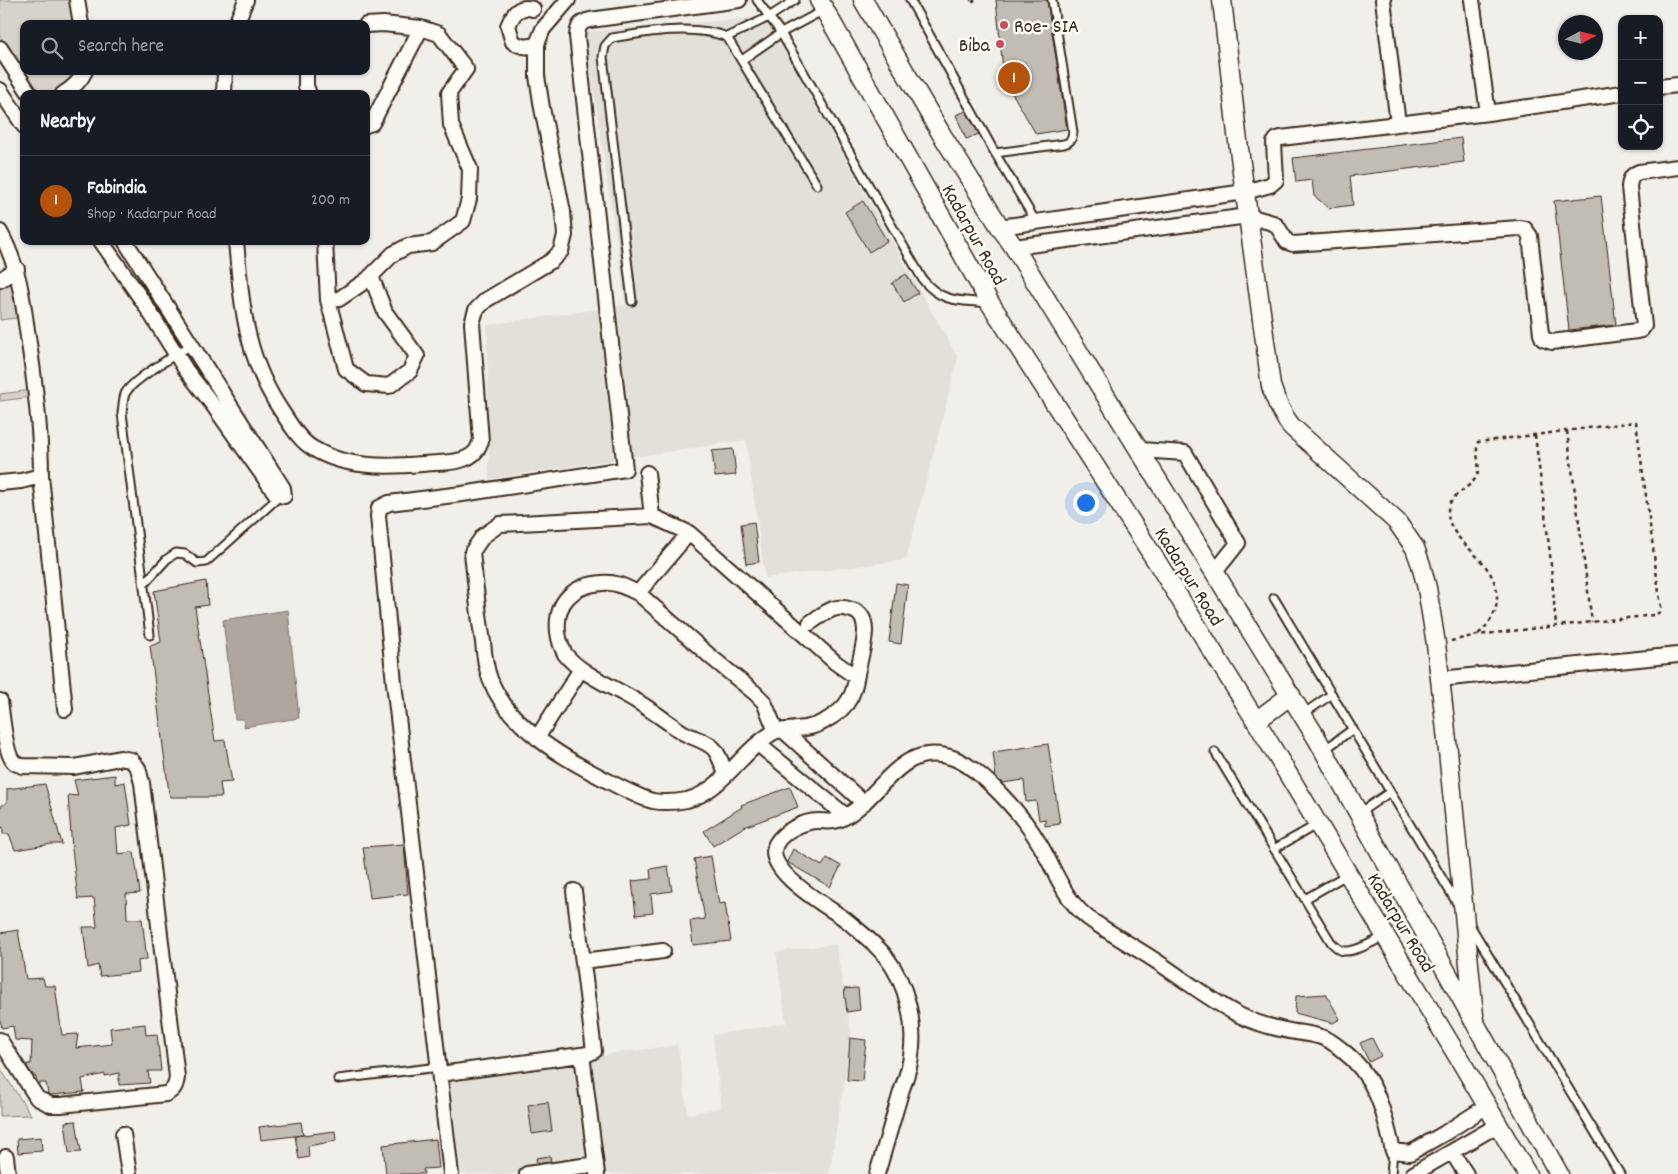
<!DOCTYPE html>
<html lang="en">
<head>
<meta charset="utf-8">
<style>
	:root { --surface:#171b24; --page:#20242c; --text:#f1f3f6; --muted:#9ea1a6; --line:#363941; --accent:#b45309 }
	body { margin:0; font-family:Dekko,sans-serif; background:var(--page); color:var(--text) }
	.controls { position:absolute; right:15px; top:15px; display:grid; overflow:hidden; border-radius:10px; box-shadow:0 1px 4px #0004 }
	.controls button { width:45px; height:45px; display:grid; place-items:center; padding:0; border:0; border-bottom:1px solid var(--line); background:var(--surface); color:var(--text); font:25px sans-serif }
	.compass { position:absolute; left:1558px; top:15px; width:45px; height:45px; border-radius:50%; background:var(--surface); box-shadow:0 1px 4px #0004; rotate:83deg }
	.you { position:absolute; left:1085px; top:502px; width:18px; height:18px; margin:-12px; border:4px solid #fff; border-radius:50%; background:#1a73e8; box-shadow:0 0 0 8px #1a73e833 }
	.badge { display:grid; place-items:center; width:32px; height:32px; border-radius:50%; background:var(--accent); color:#fff; font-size:16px; font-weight:700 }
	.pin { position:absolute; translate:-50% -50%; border:2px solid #fff; box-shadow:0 1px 5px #0006 }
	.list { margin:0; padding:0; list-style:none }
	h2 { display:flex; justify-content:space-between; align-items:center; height:65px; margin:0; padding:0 20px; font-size:21px }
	h2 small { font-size:16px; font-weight:400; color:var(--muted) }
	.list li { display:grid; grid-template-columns:32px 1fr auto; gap:15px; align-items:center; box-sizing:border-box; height:90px; padding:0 20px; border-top:1px solid var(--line) }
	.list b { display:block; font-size:19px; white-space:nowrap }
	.list p { margin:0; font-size:16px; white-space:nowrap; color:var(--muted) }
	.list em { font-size:16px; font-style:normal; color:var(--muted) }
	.icon { flex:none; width:28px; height:28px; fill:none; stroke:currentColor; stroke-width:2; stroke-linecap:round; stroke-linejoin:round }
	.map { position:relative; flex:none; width:1678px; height:1174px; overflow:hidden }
	.search { position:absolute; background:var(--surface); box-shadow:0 1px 4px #0004; left:20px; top:20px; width:350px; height:55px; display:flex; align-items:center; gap:12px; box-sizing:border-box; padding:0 18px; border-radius:10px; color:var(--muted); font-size:19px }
	.panel { position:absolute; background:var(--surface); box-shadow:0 1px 4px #0004; left:20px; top:90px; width:350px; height:155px; border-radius:10px }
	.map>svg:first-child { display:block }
	.built { fill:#e3e0da }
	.green { fill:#d7d2cc; stroke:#897e75 }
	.water { fill:#aea69f; stroke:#80746b }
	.building { fill:#c1bcb4; stroke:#3b2a1e }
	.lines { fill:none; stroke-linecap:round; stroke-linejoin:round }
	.service-casing { stroke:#3b2a1e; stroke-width:11 }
	.minor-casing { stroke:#3b2a1e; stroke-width:18 }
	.tertiary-casing { stroke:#3b2a1e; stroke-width:21 }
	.path { stroke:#3b2a1e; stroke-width:2.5; stroke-dasharray:4 4; stroke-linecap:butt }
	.service { stroke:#fdfcf7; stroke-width:7 }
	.minor { stroke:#fdfcf7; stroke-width:14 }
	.tertiary { stroke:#fdfcf7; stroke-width:18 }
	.poi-dot { fill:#d1495b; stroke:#fdfcf7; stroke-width:2 }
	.labels { text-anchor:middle; stroke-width:5; stroke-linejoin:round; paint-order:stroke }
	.poi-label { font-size:20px; fill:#3b2a1e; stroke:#fdfcf7; text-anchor:start }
	.street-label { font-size:20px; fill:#3b2a1e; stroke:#fdfcf7 }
</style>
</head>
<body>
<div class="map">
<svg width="1678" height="1174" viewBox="0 0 1678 1174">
	<rect width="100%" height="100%" fill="#f1efea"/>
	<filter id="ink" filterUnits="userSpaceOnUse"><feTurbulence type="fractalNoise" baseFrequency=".02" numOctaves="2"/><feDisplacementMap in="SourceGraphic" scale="10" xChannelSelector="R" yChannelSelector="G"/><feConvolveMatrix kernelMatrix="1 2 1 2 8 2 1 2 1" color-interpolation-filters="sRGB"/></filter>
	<g filter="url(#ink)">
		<path class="built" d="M765,17L958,358L906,560L765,578L746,440L489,479L487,325L626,305L585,32Z
			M836,944L852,1038L829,1174H461L449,1075L678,1045L688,1114L721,1107L713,1035L786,1023L776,952Z"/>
		<path class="green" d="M0,0H71L75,24H24V71H79C68,90 57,94 35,94L0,36Z
			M15,275L24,317L0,320V285Z
			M32,390V397L0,401V394Z
			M0,1068L31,1115L0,1116Z"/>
		<path class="water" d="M288,610L299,718L244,727L243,719H235L223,620Z"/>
		<path class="building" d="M996,0H1047L1067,129L1036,134L1004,79Z
			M966,111L979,134L966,139L956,115Z
			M1461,138L1464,162L1350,176L1353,205L1329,208L1314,196L1312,180L1296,182L1293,158Z
			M1601,196L1616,325L1569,330L1554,201Z
			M863,201L887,241L869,252L845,212Z
			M906,274L918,293L904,302L892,283Z
			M733,449L736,475L715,477L712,451Z
			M754,522L759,562L746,564L741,524Z
			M206,581L208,605L195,607L215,741L225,740L232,782L220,783L222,797H171L169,793L150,646L161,642L154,591Z
			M896,583L908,585L901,644L889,642Z
			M1048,744L1060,824L1045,826V819L1039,820L1036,801L1026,802L1024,780L1002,783L996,778L993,752Z
			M115,775V784L125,782L131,825L116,828L118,854L134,852L140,893L126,894L127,919H142L147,959L138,961L139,972L100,976L98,965L88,968L83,927H97L94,898L78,899L72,849L68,795L78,796L74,780Z
			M45,784L62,844H52L15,850L9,834H3V827L0,828V807L7,802V789Z
			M790,787L798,807L744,827L713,846L704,831L742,807L741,805Z
			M404,844L408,894L370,898L363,847Z
			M793,849L822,866L827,858L841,866L830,887L787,862Z
			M711,856L719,904L725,903L731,941L693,945L690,921L705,919L694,859Z
			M668,866L672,891L651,894L653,913L636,915L632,881L651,879L650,869Z
			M18,930L26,979L43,978L45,986H55L62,1035L78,1034L76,1048L112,1044L110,1028L145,1024L146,1035L157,1034L161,1071H148L150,1083L119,1085V1073L105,1076V1074L82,1079L84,1092L51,1095L48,1094L46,1083H38L35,1076H34L27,1067V1064H31L32,1041L15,1040L13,1026L2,1028L0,1020V933Z
			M858,988L860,1010L847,1012L844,989Z
			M1326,994L1340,1019L1333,1023L1295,1013L1296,996Z
			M850,1038L866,1040L862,1081L847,1080Z
			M1372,1038L1381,1056L1369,1062L1360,1043Z
			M548,1102L552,1131L532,1134L528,1105Z
			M76,1121L81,1152L69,1153L65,1122Z
			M301,1122L303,1135L261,1140L259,1127Z
			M335,1131L336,1141L308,1146L309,1157L299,1159L295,1136Z
			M41,1137L42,1151L18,1153L17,1139Z
			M436,1139L439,1168L423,1169L424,1174H386L383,1145Z
			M550,1156L551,1162L537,1164L536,1158Z"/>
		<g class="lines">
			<defs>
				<path id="service" d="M757,0L781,33L923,280C942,303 959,300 987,303
					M910,0L995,153L1064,144C1071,142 1072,139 1073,132L1052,0
					M727,37L769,17L795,0
					M742,60L781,33L824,10
					M995,153L1036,222
					M632,301L603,57L605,46L612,38C647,32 694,24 727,37L817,185
					M144,584L167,559L176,553L185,554L197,563L206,562L280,496
					M1274,598L1458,905
					M150,635L122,413C123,407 123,399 125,394C131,380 177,354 191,345
					M1303,714L1332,694
					M1324,750L1353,729
					M1215,752L1331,942C1335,946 1338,950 1344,951C1357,952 1374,941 1385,936
					M1359,813L1390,792
					M1274,849L1318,824
					M1305,899L1348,874
					M1470,925L1620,1174
					M338,1079L439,1067
					M1391,1174L1393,1151"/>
				<path id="minor" d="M77,0L81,24
					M1383,0L1398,124
					M1472,0L1488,113
					M533,9C518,5 513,14 508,26L513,42C522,47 528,48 537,44
					M236,24L246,0
					M366,25L383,24L421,28
					M0,48L30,94
					M306,71V86L309,94
					M1659,87L1678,85
					M0,90L24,126
					M63,94C73,88 80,82 85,71
					M224,94L225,71
					M1000,227L1245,192L1270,185L1276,180L1274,143L1277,139L1281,138L1488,113L1622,93
					M0,232C22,272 23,307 30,350C36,392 41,434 41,476L21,481L0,483
					M101,241L144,303L186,370L213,405L276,494L284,496L283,488L125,241
					M236,241C242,307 245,359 284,415C292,427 301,442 314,449C345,468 387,467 422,464C438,462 465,465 476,451C478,449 479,444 481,441L472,323L476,310L486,300L551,261L561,251L565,235L563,212L542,108L537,76V44L543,29L568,0
					M325,241L328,300L339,299L367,280L393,254L408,246L432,243L463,221L469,199L470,169L451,125L449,93L466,69L439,34L421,28L372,123L366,125
					M1014,247L1248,216L1273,223L1277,226L1287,242L1293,244L1519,228L1525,229L1530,236L1541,334L1543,339L1552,342L1637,331L1641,330L1644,326L1629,187C1630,179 1631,175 1639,172L1678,167
					M0,280L17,269
					M328,300L346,369L366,384L389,386L410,371L417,356L385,312L371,276
					M1140,450L1185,453L1238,543L1215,572
					M647,473L652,516L689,533L836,663L856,677
					M41,476L65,709
					M652,516L500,524L483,536L472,552C475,582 478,612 483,642C484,654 486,668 490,679C508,727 565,759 608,781C622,788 638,797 653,801C664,803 676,802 687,800C723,791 743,748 776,731L764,702L755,693L711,657L638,593C627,588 615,581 602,583C573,585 555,602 558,632C559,640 561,647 565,654C579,673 617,689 638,702C653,711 667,722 682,732C692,738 708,741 715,750C720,757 723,767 726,774
					M638,593L689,533
					M1440,679L1678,655
					M0,701C2,713 5,756 15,763C16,764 21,765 22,766L74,767L120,758L131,760L138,768L142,783L177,1077C176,1086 174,1090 166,1094L61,1105H51L37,1098L0,1040
					M776,731C793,729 810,730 825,721C834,716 845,708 850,698C856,688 856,676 859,665C862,650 874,616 852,610C846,608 839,607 833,609C825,612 817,618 810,623
					M784,731L864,803
					M537,738L581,669
					M758,744L846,816
					M583,961L663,951
					M582,1055L597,1174
					M440,1074L588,1054L594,1051L574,891
					M123,1134L129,1174
					M1452,1152L1466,1174
					M6,1157L8,1174
					M451,1174L394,683L378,516L379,508L389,503L462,494L625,469L577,36C578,26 580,22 590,20L739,0
					M527,1174L596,1164
					M877,1174C885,1147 893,1119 901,1092C905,1080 910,1068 911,1056C916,1023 907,984 886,957C876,944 859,931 846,920C829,907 762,871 776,844C783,831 804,821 818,821C826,821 833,823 841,819C881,800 899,739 953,758C981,768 1024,817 1039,843C1056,871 1065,904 1094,922C1116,937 1140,950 1162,965C1187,982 1212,1001 1239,1015C1253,1022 1270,1027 1285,1030C1297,1033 1310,1033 1321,1037C1329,1039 1336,1045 1342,1050C1376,1076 1384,1111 1393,1151L1410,1153L1445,1133L1487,1106
					M1413,1174L1498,1125"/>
				<path id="tertiary" d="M819,0L990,303L1157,562L1256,721L1466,1070L1527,1174
					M863,0L942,135L1000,227L1014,247L1316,737L1559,1174
					M1222,0L1237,134L1271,386C1276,402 1281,413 1291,426L1397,522L1415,548L1421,565L1427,588L1436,644L1446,731L1474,1015
					M1256,721L1291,695"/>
			</defs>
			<use href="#service" class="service-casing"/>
			<use href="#minor" class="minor-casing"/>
			<use href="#tertiary" class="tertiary-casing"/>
			<path class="path" d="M970,0H971
				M972,2L975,0
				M1567,431L1592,622
				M1535,435L1550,554L1556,626
				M1451,641L1477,635L1654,615L1660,612L1661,607L1636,422L1478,442C1474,453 1483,469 1475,479C1467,490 1447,496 1448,513C1449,545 1499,559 1497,600C1496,615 1488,626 1477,635"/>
			<use href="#service" class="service"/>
			<use href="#minor" class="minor"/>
			<use href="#tertiary" class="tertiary"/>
		</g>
	</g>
	<g class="poi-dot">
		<circle cx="1004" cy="25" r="5"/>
		<circle cx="1000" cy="44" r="5"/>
	</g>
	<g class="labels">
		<g class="poi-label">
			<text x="1014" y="32">Roe- SIA</text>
			<text x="990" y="51" text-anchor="end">Biba</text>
		</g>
		<g class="street-label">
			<text transform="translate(975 234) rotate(61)" y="7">Kadarpur Road</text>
			<text transform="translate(1190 576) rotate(58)" y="7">Kadarpur Road</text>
			<text transform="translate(1402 922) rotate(59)" y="7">Kadarpur Road</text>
		</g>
	</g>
</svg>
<div class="controls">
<button>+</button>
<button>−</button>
<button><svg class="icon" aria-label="locate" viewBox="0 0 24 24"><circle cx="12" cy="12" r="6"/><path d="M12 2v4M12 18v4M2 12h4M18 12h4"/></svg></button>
</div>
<svg class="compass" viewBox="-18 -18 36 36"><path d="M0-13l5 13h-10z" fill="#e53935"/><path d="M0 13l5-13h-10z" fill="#9ea1a6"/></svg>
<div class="you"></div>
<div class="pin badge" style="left:1014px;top:78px">1</div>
<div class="search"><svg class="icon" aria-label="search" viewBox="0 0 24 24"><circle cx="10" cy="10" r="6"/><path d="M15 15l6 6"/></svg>Search here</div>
<section class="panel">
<h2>Nearby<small></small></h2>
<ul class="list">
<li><span class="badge">1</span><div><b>Fabindia</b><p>Shop · Kadarpur Road</p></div><em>200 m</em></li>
</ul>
</section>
</div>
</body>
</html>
